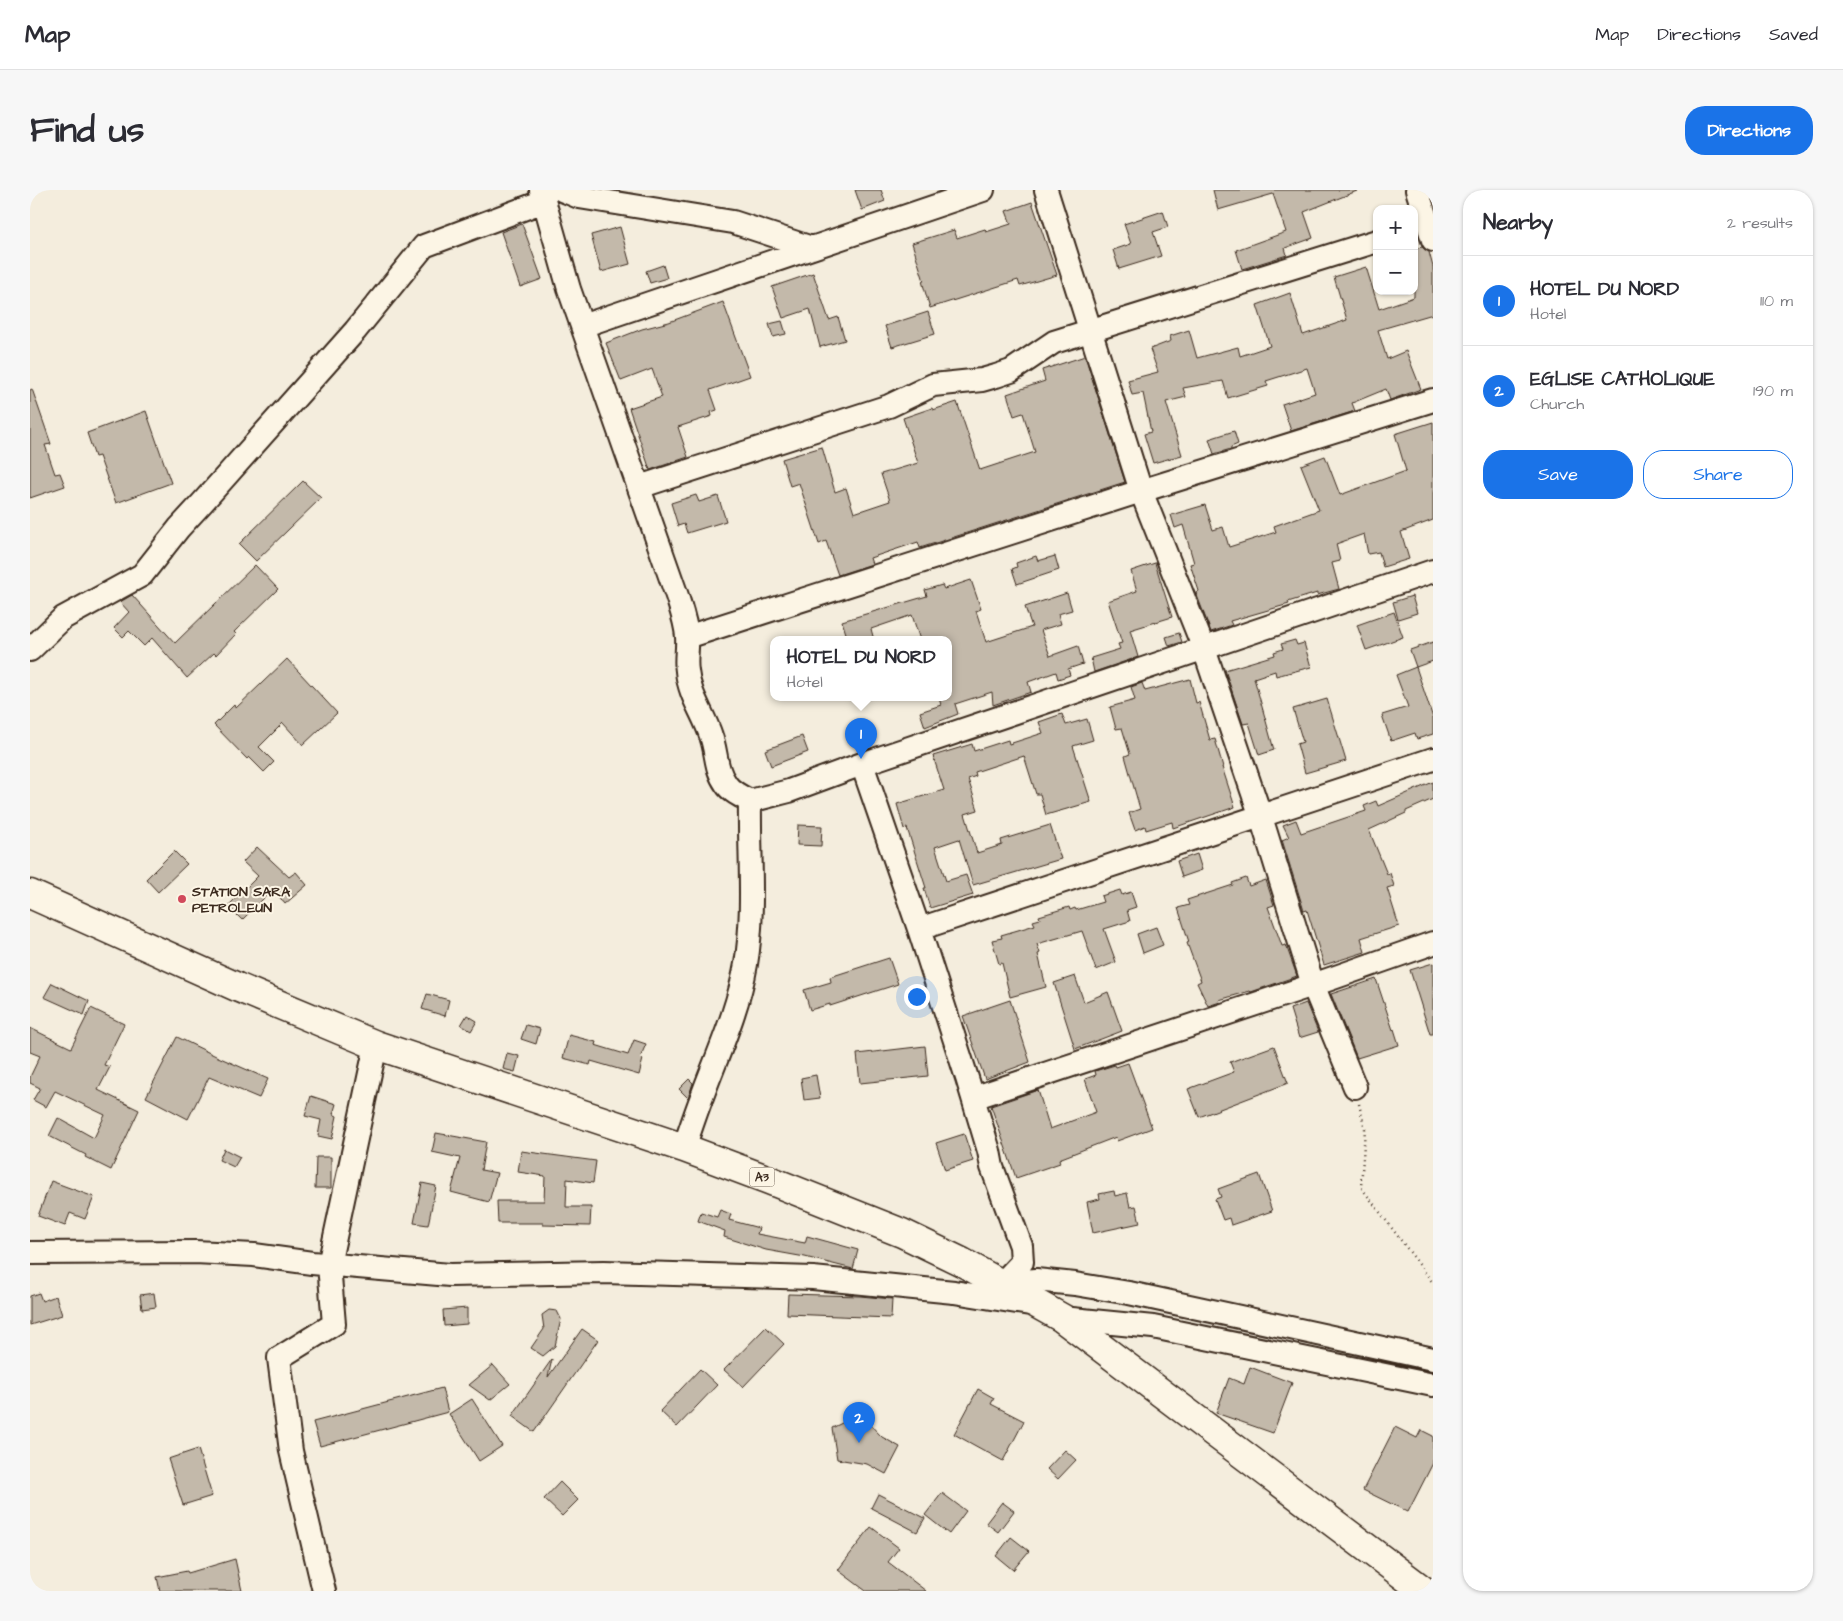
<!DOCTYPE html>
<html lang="en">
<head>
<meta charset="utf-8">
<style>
	:root { --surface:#fff; --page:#f7f7f7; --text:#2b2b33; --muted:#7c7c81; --line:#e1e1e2; --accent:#1a73e8 }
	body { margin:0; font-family:"Architects Daughter",sans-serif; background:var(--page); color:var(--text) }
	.controls { position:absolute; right:15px; top:15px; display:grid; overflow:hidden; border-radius:10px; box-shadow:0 1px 4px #0004 }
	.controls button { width:45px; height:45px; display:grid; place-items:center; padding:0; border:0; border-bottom:1px solid var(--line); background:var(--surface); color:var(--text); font:25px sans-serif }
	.you { position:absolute; left:886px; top:806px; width:18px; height:18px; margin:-12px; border:4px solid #fff; border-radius:50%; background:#1a73e8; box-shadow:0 0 0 8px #1a73e833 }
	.badge { display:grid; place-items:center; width:32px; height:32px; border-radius:50%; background:var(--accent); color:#fff; font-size:16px; font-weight:700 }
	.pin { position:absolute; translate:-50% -41px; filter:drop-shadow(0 1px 2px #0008) }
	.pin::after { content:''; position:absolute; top:26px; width:18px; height:15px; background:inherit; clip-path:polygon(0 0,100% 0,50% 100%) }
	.popup { position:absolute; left:740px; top:446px; width:182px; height:65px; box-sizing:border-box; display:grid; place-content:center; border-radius:10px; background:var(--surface); filter:drop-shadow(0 1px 4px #0005); font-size:16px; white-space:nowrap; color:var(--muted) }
	.popup b { font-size:19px; color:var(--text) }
	.popup::after { content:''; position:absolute; left:50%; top:100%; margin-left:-10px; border:10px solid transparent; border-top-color:var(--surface) }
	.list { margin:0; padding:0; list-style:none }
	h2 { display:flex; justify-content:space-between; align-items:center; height:65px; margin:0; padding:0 20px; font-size:21px }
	h2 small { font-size:16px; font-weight:400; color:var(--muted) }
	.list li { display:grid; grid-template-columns:32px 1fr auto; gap:15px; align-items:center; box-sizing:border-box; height:90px; padding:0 20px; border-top:1px solid var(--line) }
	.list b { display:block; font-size:19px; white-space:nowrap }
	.list p { margin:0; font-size:16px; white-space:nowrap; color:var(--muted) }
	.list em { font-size:16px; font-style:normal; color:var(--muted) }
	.actions { display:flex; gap:10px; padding:15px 20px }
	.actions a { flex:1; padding:11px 0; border:1px solid var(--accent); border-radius:20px; text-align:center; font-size:18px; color:var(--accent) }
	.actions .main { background:var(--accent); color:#fff }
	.map { position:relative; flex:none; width:1403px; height:1401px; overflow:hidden; border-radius:20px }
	header { display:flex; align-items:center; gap:30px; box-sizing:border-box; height:70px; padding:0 25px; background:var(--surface); border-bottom:1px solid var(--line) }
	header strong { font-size:24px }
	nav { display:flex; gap:28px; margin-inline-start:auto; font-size:18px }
	.intro { display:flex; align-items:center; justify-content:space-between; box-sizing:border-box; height:120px; padding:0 30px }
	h1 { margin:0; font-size:35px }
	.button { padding:12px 22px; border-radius:20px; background:var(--accent); color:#fff; font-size:18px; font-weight:700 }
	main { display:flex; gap:30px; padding:0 30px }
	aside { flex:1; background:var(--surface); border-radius:20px; box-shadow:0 1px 4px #0004 }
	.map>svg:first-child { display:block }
	.building { fill:#c3b9aa; stroke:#3b2a1e }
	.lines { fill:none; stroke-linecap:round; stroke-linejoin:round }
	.minor-casing { stroke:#3b2a1e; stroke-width:26 }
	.highway-casing { stroke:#3b2a1e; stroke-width:31 }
	.path { stroke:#3b2a1e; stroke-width:2.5; stroke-dasharray:1 4; stroke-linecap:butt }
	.minor { stroke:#fcf5e5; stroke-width:22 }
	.highway { stroke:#fcf5e5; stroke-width:28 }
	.poi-dot { fill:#d1495b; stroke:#fcf5e5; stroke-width:2 }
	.labels { text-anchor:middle; stroke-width:4; stroke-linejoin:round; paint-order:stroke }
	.shield { fill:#fcf5e5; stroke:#75675a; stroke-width:1 }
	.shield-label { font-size:12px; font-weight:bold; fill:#3b2a1e }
	.poi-label { font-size:14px; font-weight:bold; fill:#3b2a1e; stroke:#fcf5e5; text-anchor:start }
</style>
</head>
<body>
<header>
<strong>Map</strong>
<nav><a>Map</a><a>Directions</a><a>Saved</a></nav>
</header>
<div class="intro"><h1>Find us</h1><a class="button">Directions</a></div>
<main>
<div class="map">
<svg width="1403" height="1401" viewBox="0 0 1403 1401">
	<rect width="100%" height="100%" fill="#f4eddd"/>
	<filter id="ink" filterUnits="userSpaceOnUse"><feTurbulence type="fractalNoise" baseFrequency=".02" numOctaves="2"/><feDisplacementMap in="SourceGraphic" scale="10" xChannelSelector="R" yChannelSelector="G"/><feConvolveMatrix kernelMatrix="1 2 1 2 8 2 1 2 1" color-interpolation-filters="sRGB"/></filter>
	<g filter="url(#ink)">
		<path class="building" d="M825,0H851L855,11L832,20Z
			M1183,0H1327V1L1274,22L1283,48L1255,58L1257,65L1212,79L1206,60L1256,42L1243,4L1188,20Z
			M1002,12L1027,85L990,96L988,90L900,118L892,91H894L882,53L924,40L927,48L955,39L956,42L981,34L976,21Z
			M1133,21L1138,37L1123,42L1131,66L1089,79L1083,60L1101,54L1094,34Z
			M492,34L512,89L490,97L471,42Z
			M590,37L600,74L571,82L561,45Z
			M1392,57L1399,62L1403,77V124L1348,140L1357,169L1376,161L1391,199L1360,210L1356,199L1322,213L1325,221L1261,241L1252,214L1285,203L1277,178L1236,191L1238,196L1198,208L1193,191L1153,198L1156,207L1136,212L1152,265L1123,273L1114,244L1121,242L1113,203L1102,205L1098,190L1128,182L1120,159L1141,151L1140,146L1159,140L1167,168L1208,157L1210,166L1240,156L1227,115L1260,103L1273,145L1317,130L1304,87L1336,77L1349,119L1384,107V59Z
			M633,75L637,88L620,93L616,81Z
			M783,83L799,130L808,127L815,150L790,157L780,119L753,128L742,97Z
			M693,112L720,186L680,200L687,220L681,222L682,226L648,237L658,267L620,280L599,218L632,207L622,179L591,191L576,153L612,139L639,132Z
			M898,122L905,144L862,157L855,136Z
			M752,131L756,144L743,147L739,134Z
			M1055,166L1095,292L890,358L888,352L840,368L842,374L808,385L796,351L789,354L769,293L760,296L752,269L792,257L805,302L816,298L824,323L860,311L851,284L888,273L873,228L902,218L903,220L927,212L950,280L1005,262L993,223L984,226L977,204L1015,191L1012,180Z
			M2,199L21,254L15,255L25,284L30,283L35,296L0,308V200Z
			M116,221L141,293L86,313L69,266L65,267L57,243Z
			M1403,232V330L1371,342L1379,369L1353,377L1349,362L1338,364L1334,344L1306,354L1310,371L1302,373L1309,399L1287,405V403L1258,412L1259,414L1200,431L1202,435L1181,442L1166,403L1169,401L1160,374L1164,373L1153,335L1145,338L1141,325L1175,315L1183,340L1193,337L1199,357L1246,342L1244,336L1289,320L1271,275L1295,266L1310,305L1376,281L1365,244Z
			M1204,241L1208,254L1201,257V259L1184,264L1179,249Z
			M273,291L291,308L226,371L209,354Z
			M666,305L669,312L688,306L696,331L657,343L654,334L648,336L641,313Z
			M1006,366L1008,371L1025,366L1029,380L987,394L982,379L987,377L986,373Z
			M1125,373L1142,427L1100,440L1108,467L1064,482L1061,468L1090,459L1088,454L1092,453L1078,411L1107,401L1101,381Z
			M225,375L248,399L204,442L206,444L186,465L184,463L157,488L122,448L114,456L99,441L93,447L84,438L99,422L90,412L102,405L145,453Z
			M941,390L951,419L946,421L956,452L1002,437L995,417L1037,403L1042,420L1028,424L1031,434L1011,440L1020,466L1048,456L1053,474L1038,479L1040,485L1028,489L1026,482L998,492L1001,502L963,515L962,502L925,514L928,524L895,537L890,522L911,515L909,508H918V450H890L882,425L841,439L844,450H818L812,431L897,406L895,400L912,395L914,399Z
			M1382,406L1387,423L1368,429L1363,412Z
			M1364,422L1373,447L1336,460L1327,435Z
			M1149,443L1152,452L1139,456L1136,447Z
			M1265,450L1267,455L1274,453L1281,477L1246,486L1245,481L1224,488L1244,560L1229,565L1219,533L1213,534L1195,480L1245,465L1244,462L1253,459L1251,454Z
			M1403,452V471L1386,477L1380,460Z
			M257,469L307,523L273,555L253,533L229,557L244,572L234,582L219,567L217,569L184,535L204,515L206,518Z
			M1386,477L1403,528V544L1387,549L1385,543L1361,551L1352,525L1378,517L1366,485Z
			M1160,489L1166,513L1169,512L1180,550L1185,549L1193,577H1192L1205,617L1143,638L1142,632L1116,640L1115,636L1105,640L1099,623L1110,619L1095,566L1100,564L1092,538L1086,539L1080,517L1105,510L1101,497L1112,493L1115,501Z
			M1297,509L1316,571L1275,583L1267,554L1273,552L1263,519Z
			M1032,524L1036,535L1057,529L1063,550L1043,556L1061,612L1016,625L1010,604H1006L994,566L945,582L946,586L938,589L948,620L935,624L947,663L972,655L971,650L1020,635L1031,669L943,695L929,649L905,657L916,691L936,685L943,705L900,718L894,698H896L877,638L874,639L867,614L914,600L903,566L942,554L944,561L978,550L979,554L1013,543L1009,532Z
			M772,546L778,562L741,576L735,560Z
			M1403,592V609L1376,621V623L1339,640L1357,684L1360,683L1364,696L1357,698L1369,736L1331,748L1335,762L1294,775L1277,720L1274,721L1252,650L1259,647L1253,635L1266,630L1271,643L1336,621L1334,616L1346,611L1348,616Z
			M768,635L792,636L791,656L767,655Z
			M227,657L259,687L266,682L277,695L255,714L243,699L212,730L198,716L228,686L213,672Z
			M144,661L157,674L128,702L116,689Z
			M1167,664L1172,680L1152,687L1147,671Z
			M1216,688L1219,696L1236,690L1244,715L1238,717L1252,756L1256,755L1267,786L1221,802L1220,801L1189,810L1190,812L1178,816L1167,793L1171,791L1157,753L1159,752L1148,718L1159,715L1157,710L1203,695L1202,693Z
			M1090,700L1092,705L1101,702L1106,717L1097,720L1100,731L1074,739L1086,772L1066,780L1052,741L1007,754L1010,763L1008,764L1016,797L980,807L972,773L969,774L962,750L972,748L971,745L1005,735L1003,731L1010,729L1009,726L1039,717L1040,720L1045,718L1046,720L1073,712L1071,706Z
			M1126,737L1133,755L1113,763L1107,744Z
			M859,768L868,794L800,816V814L780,820L774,800L801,792L800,787Z
			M1403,773V844H1400L1380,780Z
			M1045,786L1054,812L1078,802L1092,841L1045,859L1024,793Z
			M1346,789L1363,840L1364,839L1369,855L1327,868L1301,804Z
			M22,793L59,811L54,825L14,807Z
			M397,804L419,810L415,826L392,819Z
			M980,810L1000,872L955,889L933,826Z
			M1276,813L1288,842L1269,848L1260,819Z
			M61,818L94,834L74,875L80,877L68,900L109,920L81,980L55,967L56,965L19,946L28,928L64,948L75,925L25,901L16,917L3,910L10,898L0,893V887L10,866L0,862V838L41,858Z
			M437,825L447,831L441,841L431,835Z
			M496,835L510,839L506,854L491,849Z
			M539,845L566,852L565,855L598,865L604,850L616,854L610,868L613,869L609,885L561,871L560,875L533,868Z
			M147,847L188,867L238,889L229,908L179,887L158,929L116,907Z
			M895,856L898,886L830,893L827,864Z
			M1244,856L1258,893L1169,927L1158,899L1204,882L1200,872Z
			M477,863L489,866L485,882L473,879Z
			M1098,873L1122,938L1087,951L1086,947L1029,969L1030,973L986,988L961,916L1008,900L1020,939L1066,922L1055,889L1066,885L1065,881L1085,875L1086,877Z
			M786,885L790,908L774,910L771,888Z
			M659,889L663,893L658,908L649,899Z
			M281,906L306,914L303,924L307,926L302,949L288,946L291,930L275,926Z
			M406,943L456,952L451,980L467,983L459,1012L421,1002L430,968L402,962Z
			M934,944L943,971L915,980L906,953Z
			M194,959L210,967L204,977L189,970Z
			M491,961L566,971L563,993L537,989L536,1017H561L560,1036L513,1035V1033H468L467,1011H514L515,986L488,982Z
			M286,967H301V998H285Z
			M1229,984L1242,1021L1201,1035L1199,1028L1193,1030L1185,1009L1191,1007L1188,999Z
			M21,991L64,1007L55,1029L40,1023L35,1036L8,1026Z
			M392,993L406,996L398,1035L384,1033Z
			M1084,1001L1085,1006L1097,1003L1100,1017L1106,1016L1110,1033L1063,1043L1057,1012L1070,1009L1069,1004Z
			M690,1020L701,1024L699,1030L729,1038L727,1044L775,1053L777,1046L828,1060L823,1079L775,1067L736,1060L694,1047L695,1041L668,1031L671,1022L687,1027Z
			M9,1103L12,1111L26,1106L32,1125L0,1135V1106Z
			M124,1103L126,1117L112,1119L110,1105Z
			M758,1104L830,1106L862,1109L861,1128L757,1124Z
			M437,1118V1134L414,1136L413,1120Z
			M519,1120L527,1121L531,1129L525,1156L513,1166L501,1158L514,1139L512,1125Z
			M736,1137L754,1154L713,1197L694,1180Z
			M552,1139L568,1150L504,1242L482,1226L522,1169L518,1187Z
			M463,1175L480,1194L460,1210L439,1195Z
			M1220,1177L1262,1193L1243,1243L1186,1223L1199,1188L1214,1194Z
			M670,1179L687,1195L647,1237L630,1221Z
			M412,1198L418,1222L290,1256L283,1232Z
			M948,1199L964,1208L961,1214L994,1231L973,1271L924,1244Z
			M442,1209L472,1256L449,1271L419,1224Z
			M830,1224L852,1247L870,1257L856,1284L837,1274L807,1269L802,1238Z
			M1365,1237L1387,1248L1391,1240L1403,1246V1273L1378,1322L1333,1300Z
			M168,1259L182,1306L153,1315L138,1269Z
			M1035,1260L1046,1270L1028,1289L1017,1279Z
			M530,1292L548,1310L532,1326L514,1309Z
			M912,1303L936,1321L919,1344L895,1325Z
			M848,1304L895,1328L887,1342L841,1318Z
			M972,1312L984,1321L968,1342L956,1333Z
			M841,1337L869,1358L858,1372L896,1401H836L808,1380Z
			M981,1347L999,1361L983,1380L966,1366Z
			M205,1369L212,1401H130L127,1387L157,1381L158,1383Z"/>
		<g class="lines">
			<defs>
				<path id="minor" d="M511,0L539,99L647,406C651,419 656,433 657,447C658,458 655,470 657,481C659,505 674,524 681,546C687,562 685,579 696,594C701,602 712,607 720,611L759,601L832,574L1403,381
					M532,0L549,7L703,32L782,58
					M1016,0L1111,301L1174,459L1231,627L1283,795L1325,897
					M1387,0L1403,50
					M552,136L953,0
					M609,297L859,216L903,195L952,190L966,186L981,181L1024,152L1347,51
					M657,447L1111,301L1403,210
					M0,460L33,428L112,385L149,338L172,313L325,141L394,56L514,11
					M832,574L889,739L937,888L959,961L962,977L991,1056L992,1072L972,1093
					M889,739L1403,569
					M943,908L1283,795L1403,753
					M654,958C660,940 666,922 673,904C689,861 708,820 716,774C725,721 719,665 720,611
					M0,1063L165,1062L224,1065L282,1073L420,1085L574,1082L783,1088L924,1102L1000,1114
					M972,1093L1006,1090L1045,1094L1099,1103L1403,1169
					M1032,1128L1123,1137L1403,1195
					M294,1401L261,1261L249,1168L304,1134L299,1075L346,855"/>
				<path id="highway" d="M0,704L207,797L346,855L654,958L739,990L872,1043L932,1072L1032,1128L1394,1401"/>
			</defs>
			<use href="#minor" class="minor-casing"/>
			<use href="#highway" class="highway-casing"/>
			<path class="path" d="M1329,914L1335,939L1331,997L1403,1093"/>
			<use href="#minor" class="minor"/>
			<use href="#highway" class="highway"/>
		</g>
	</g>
	<circle class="poi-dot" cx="152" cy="709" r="5"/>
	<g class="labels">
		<rect class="shield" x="719.5" y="977.5" width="25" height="19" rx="4"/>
		<g class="shield-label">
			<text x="732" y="991">A3</text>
		</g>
		<g class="poi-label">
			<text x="162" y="706">STATION SARA<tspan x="162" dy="16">PETROLEUN</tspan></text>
		</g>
	</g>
</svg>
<div class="controls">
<button>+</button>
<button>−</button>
</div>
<div class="you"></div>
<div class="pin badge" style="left:831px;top:569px">1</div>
<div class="popup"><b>HOTEL DU NORD</b>Hotel</div>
<div class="pin badge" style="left:829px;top:1253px">2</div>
</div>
<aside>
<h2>Nearby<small>2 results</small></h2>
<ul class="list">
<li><span class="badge">1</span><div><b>HOTEL DU NORD</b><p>Hotel</p></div><em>110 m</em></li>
<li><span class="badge">2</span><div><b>EGLISE CATHOLIQUE</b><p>Church</p></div><em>190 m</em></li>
</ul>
<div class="actions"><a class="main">Save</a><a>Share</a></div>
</aside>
</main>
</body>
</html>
